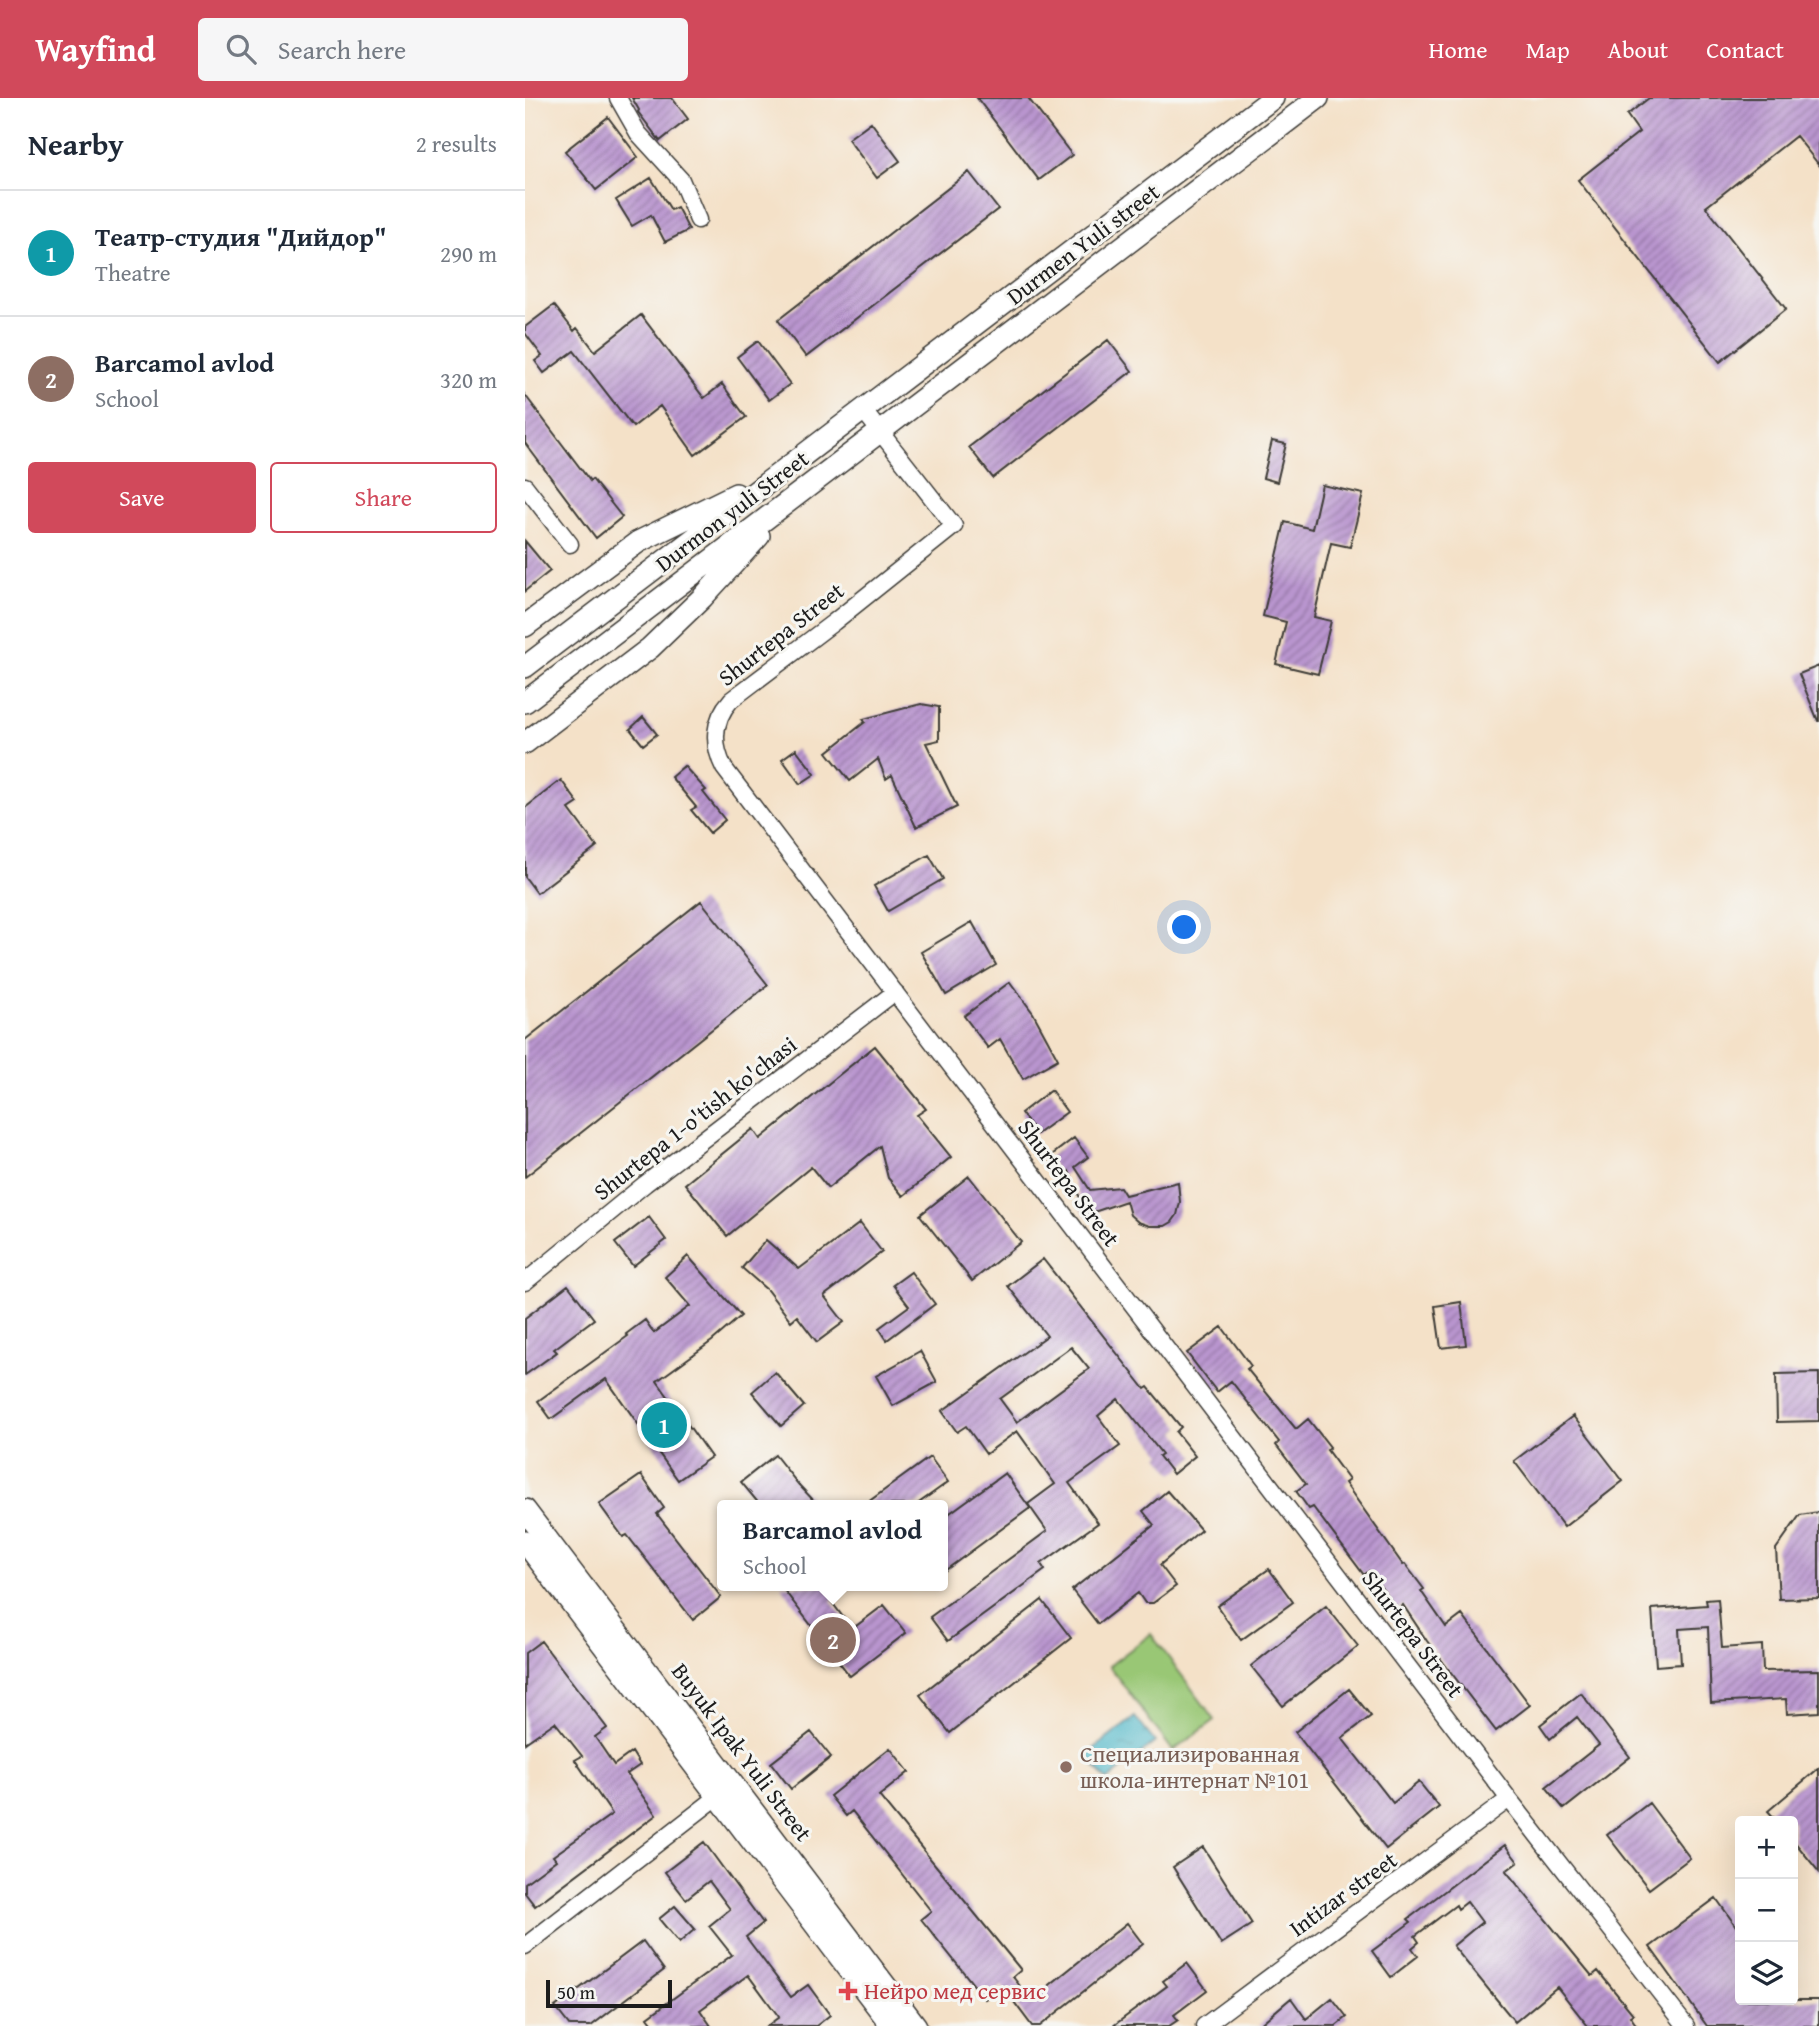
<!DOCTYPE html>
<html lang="en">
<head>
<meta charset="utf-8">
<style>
	:root { --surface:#fff; --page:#f6f6f7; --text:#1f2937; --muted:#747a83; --line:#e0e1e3; --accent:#d1495b }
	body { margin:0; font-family:"Gentium Book Plus",serif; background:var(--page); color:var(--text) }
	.controls { position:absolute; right:21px; bottom:21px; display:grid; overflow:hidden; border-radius:7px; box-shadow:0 7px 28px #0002 }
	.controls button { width:63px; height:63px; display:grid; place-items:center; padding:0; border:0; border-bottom:2px solid var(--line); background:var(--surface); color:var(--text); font:35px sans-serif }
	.scale { position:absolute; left:21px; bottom:18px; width:126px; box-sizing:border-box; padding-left:7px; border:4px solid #1c1c1c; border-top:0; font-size:19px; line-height:24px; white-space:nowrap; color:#1c1c1c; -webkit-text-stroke:5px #f6f6f2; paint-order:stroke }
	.you { position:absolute; left:660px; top:830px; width:24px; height:24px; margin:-18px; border:5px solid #fff; border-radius:50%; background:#1a73e8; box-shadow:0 0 0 10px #1a73e833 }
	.badge { display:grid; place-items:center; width:46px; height:46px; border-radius:50%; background:var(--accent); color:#fff; font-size:23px; font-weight:700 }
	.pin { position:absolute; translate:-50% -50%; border:4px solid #fff; box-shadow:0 2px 7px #0006 }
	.popup { position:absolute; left:192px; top:1402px; width:231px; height:91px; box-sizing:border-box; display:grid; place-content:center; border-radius:7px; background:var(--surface); filter:drop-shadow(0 2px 5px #0005); font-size:23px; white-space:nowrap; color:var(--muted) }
	.popup b { font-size:26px; color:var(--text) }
	.popup::after { content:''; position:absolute; left:50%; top:100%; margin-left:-14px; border:14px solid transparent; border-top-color:var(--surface) }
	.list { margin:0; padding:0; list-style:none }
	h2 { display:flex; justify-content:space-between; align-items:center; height:91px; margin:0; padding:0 28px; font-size:30px }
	h2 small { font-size:23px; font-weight:400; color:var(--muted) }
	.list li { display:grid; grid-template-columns:46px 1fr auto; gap:21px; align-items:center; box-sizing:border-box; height:126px; padding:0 28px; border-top:2px solid var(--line) }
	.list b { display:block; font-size:26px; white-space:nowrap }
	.list p { margin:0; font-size:23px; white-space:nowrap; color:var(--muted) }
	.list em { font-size:23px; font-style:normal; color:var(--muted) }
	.actions { display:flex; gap:14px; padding:21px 28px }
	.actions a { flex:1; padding:16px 0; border:2px solid var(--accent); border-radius:7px; text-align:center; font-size:24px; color:var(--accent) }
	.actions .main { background:var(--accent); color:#fff }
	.icon { flex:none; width:38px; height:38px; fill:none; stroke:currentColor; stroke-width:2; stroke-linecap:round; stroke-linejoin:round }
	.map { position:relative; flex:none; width:1294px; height:1928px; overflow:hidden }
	header { display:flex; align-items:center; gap:42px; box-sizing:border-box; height:98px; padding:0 35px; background:var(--accent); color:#fff }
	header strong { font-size:33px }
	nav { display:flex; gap:38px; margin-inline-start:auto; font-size:24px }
	.search { width:490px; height:63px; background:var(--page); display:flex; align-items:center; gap:18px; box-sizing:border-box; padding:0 24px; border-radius:7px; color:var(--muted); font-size:26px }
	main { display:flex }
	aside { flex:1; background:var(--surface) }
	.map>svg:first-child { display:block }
	.green { fill:#99c775; stroke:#5a7248; stroke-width:2 }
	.water { fill:url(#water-ripples); stroke:#346972; stroke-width:2 }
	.building { fill:url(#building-hatch); fill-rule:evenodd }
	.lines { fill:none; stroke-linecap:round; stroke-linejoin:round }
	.minor-casing { stroke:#3c3a36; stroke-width:19 }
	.major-casing { stroke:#3c3a36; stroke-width:24 }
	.minor { stroke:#fff; stroke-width:16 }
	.major { stroke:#fff; stroke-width:21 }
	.education-dot { fill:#8d6e63; stroke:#f6f6f2; stroke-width:2.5 }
	.health-dot { fill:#e0444e; stroke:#f6f6f2; stroke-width:2.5 }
	.labels { text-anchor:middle; stroke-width:6; stroke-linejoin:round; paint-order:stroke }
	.street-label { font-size:23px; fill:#1c1c1c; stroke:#f6f6f2 }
	.education-label { font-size:23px; fill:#785e54; stroke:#f6f6f2; text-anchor:start }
	.health-label { font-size:23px; fill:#be3a42; stroke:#f6f6f2; text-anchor:start }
</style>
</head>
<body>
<header>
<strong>Wayfind</strong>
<div class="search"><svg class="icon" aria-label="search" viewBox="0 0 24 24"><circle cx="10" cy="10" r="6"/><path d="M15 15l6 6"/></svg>Search here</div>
<nav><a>Home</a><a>Map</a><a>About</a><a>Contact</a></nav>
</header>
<main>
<aside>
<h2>Nearby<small>2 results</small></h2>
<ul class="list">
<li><span class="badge" style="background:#0f9aa8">1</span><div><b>Театр-студия &quot;Дийдор&quot;</b><p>Theatre</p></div><em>290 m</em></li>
<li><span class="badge" style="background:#8d6e63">2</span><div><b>Barcamol avlod</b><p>School</p></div><em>320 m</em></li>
</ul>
<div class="actions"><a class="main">Save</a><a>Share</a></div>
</aside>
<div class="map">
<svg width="1294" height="1928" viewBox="0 0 1294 1928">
	<defs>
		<pattern id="water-ripples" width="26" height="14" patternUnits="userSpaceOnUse" patternTransform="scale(1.75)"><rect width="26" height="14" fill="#4bb6c8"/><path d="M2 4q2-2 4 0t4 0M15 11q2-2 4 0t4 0" fill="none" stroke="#3e93a2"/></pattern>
		<pattern id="building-hatch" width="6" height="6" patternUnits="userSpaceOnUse" patternTransform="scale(1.75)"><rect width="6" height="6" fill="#b995cf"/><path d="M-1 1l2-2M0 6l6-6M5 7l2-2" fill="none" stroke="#9679a7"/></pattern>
	</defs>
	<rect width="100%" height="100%" fill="#f6f6f2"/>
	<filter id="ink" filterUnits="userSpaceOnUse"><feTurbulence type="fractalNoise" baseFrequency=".0143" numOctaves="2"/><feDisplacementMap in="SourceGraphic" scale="14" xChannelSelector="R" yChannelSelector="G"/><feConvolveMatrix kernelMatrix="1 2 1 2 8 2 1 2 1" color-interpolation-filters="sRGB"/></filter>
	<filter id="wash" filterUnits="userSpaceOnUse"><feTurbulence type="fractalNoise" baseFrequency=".00686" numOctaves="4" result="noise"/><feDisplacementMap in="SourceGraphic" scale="28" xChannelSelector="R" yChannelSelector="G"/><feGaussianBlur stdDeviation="1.57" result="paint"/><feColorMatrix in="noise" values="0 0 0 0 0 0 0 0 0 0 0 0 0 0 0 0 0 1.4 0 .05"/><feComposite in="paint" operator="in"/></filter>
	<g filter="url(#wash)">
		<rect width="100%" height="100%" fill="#f4e1c8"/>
		<path class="green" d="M626,1536L690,1622L648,1653L584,1568Z"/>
		<path class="water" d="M610,1619L630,1644L582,1683L561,1657Z"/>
		<g id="blocks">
			<path class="building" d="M107,0H147L163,21L135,43L113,14L114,12Z
				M452,0H503L547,57L514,82Z
				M1124,0H1294V67L1271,38L1181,109L1261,211L1195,264L1053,82L1114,34L1102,17Z
				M83,19L113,59L71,92L40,53Z
				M346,24L375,63L352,80L323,41Z
				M444,74L473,111L281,259L253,222Z
				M126,80L146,112L152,109L164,132L140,144L126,117L107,128L91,102Z
				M29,207L49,233L52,230L70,253L116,217L179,300L197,286L221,319L170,357L135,308L108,329L49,253L19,275L10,263L17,258L0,235V229Z
				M583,242L607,273L468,380L444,349Z
				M233,243L265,286L244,302L212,259Z
				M0,297L65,383L67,381L97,419L71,440L0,345Z
				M747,343L761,346L752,384L738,380Z
				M797,387L838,396L825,449L806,445L789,519L806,523L793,576L751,566L761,524L738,518L760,424L787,431Z
				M0,443L25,473L0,493Z
				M1294,568V623H1293L1274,576Z
				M396,606L414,609V642L401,645L432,709L391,729L367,677L361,681L353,661L325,683L302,654L340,624L338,621Z
				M118,619L132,636L118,647L105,631Z
				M271,651L290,676L275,686L257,661Z
				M159,668L181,692L178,694L200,722L185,735L166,712L171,709L146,679Z
				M36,682L53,705L44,711L72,749L12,795L0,779V710Z
				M404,757L418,781L363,813L349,788Z
				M176,803L243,887L0,1079V942Z
				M447,824L471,867L421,897L396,854Z
				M485,884L508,915L533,961L498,981L475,941L463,950L439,918Z
				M350,948L401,1011L392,1017L426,1059L378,1098L363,1080L355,1048L303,1090L286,1069L202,1138L160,1086L228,1031L235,1041Z
				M526,992L542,1014L512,1036L496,1015Z
				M549,1040L563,1059L550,1069L565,1092L595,1089L600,1097L653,1084L655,1104L652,1117L647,1124L640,1128H625L613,1124L605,1117L601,1103L560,1117L551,1104L555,1100L544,1073L537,1078L523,1060Z
				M444,1078L496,1144L447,1183L395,1117Z
				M124,1119L141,1142L108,1168L90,1145Z
				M335,1125L357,1154L299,1198L319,1224L292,1244L272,1218L266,1223L242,1192L217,1170L241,1142L274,1171Z
				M163,1158L216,1218L187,1243L132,1283L186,1359L153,1382L81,1281L26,1321L13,1303L103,1238L101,1236L120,1222L129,1235L165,1208L140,1179Z
				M518,1161L620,1291L623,1289L656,1329L651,1334L670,1358L648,1376L634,1358L637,1356L593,1301L573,1318L595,1348L544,1385L573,1425L516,1466L520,1472L423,1543L405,1519L522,1433L503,1406L530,1386L492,1333L461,1356L441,1328L432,1334L417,1313L522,1238L483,1188ZM546,1249L564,1271L492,1324L475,1301Z
				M386,1174L410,1206L362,1242L354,1230L384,1208L368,1187Z
				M43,1187L69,1221L29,1251L32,1254L0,1277V1220Z
				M936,1204L941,1247L916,1250L910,1208Z
				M697,1229L726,1268L722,1271L771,1331L783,1321L805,1349L802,1352L824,1382L820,1385L878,1467L880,1466L899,1491L896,1493L921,1529L937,1517L1005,1607L971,1633L902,1543L878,1507L872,1511L844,1473L839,1477L788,1409L784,1411L771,1393L781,1386L751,1347L754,1344L706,1283L692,1294L662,1255Z
				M395,1253L412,1284L368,1308L351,1278Z
				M250,1274L279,1308L256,1328L227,1294Z
				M1294,1275V1323L1252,1324L1251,1276Z
				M1048,1318L1098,1383L1039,1429L989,1363Z
				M250,1357L273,1386L293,1407H235L216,1384Z
				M405,1359L423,1384L391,1407H339Z
				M480,1375L505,1410L418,1474V1420Z
				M116,1377L139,1410L132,1416L196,1499L168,1522L102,1437L98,1439L74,1406Z
				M642,1393L676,1432L635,1467L651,1488L628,1505H620L613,1495L573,1526L547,1492L629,1427L618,1413Z
				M1294,1414V1500L1254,1501L1251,1451L1275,1417Z
				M744,1471L768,1504L716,1542L692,1508Z
				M256,1488H325L306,1503L327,1531L359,1507L381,1535L325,1578Z
				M1193,1501L1197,1550L1237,1547L1238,1573L1294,1572V1614L1262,1616L1261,1601L1186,1605L1183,1529L1154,1531L1156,1566L1131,1568L1127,1511L1182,1507L1181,1502Z
				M517,1502L546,1540L425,1635L395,1597Z
				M801,1508L833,1548L758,1608L726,1568Z
				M16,1543L82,1630L70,1639L89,1667L107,1654L115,1667L102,1676L131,1717L10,1808L0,1795V1785L31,1762L28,1758L87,1716L50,1662L57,1658L30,1624L0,1645V1555Z
				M824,1591L846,1618L817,1640L868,1705L894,1684L914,1709L861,1751L770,1634Z
				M1056,1595L1105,1659L1039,1711L1021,1689L1074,1647L1052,1619L1025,1641L1015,1627Z
				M286,1634L306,1659L266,1691L246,1665Z
				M365,1650L384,1674L354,1698L496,1872L488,1879L506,1902L602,1825L618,1846L515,1928H507L477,1888L460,1901L396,1821L406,1813L327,1713L321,1718L305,1698Z
				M1294,1670V1774L1268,1742V1723H1252L1243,1713Z
				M1124,1705L1165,1760L1124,1791L1082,1737Z
				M179,1744L238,1825L221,1839L266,1899L283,1887L305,1917L291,1928H242L254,1919L223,1877L175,1912L186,1928H130L123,1919L207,1857L184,1828L205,1811L184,1783L161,1801L140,1774Z
				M980,1747L993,1764L981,1773L1067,1878L1073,1873L1108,1916L1105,1918L1112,1928H1063L1032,1889L990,1924L928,1848L957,1824L942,1804L933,1811L931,1807L890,1838L894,1844L887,1850L893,1858L866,1879L847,1853L886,1824L883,1821Z
				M678,1749L727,1826L696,1846L648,1769Z
				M1191,1800L1215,1834V1902H1294V1928H1182L1125,1849Z
				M150,1808L170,1831L154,1845L134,1821Z
				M118,1843L139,1872L66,1928H45L30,1909Z
				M662,1865L682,1892L649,1917L653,1922L644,1928H588L642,1888L638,1883Z
				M766,1900L781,1921L807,1900L822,1919L811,1928H733Z"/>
		</g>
	</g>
	<g filter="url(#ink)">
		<use href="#blocks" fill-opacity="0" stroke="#3c3a36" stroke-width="2"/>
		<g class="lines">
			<defs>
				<path id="minor" d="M93,0L113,35L156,82L173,122
					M338,312L429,428L309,524L206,602C188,622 187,646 199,670L984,1701L1161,1928
					M0,388L45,446
					M0,1184L120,1086L370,894
					M0,1848L200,1693
					M679,1928L984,1701"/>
				<path id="major" d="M0,528L113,444L211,396
					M0,569L748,0
					M0,604L793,0
					M0,645L125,550L178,499L234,438
					M0,1412L391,1928
					M0,1444L367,1928"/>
			</defs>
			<use href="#minor" class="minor-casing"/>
			<use href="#major" class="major-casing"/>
			<use href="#minor" class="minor"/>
			<use href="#major" class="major"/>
		</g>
	</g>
	<circle class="education-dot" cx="541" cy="1669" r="7"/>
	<path class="health-dot" d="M319.5 1882.5h7v7h7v7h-7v7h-7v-7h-7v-7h7z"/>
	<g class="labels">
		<g class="street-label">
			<text transform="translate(558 146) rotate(-37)" y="8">Durmen Yuli street</text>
			<text transform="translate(207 413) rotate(-37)" y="8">Durmon yuli Street</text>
			<text transform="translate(256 536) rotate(-38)" y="8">Shurtepa Street</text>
			<text transform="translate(170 1020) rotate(-38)" y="8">Shurtepa 1-o'tish ko'chasi</text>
			<text transform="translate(544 1085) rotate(53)" y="8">Shurtepa Street</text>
			<text transform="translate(888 1536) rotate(53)" y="8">Shurtepa Street</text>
			<text transform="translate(217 1654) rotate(53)" y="8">Buyuk Ipak Yuli Street</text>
			<text transform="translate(818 1796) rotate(-36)" y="8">Intizаr street</text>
		</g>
		<g class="education-label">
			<text x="555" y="1664">Специализированная<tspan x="555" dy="26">школа-интернат №101</tspan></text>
		</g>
		<g class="health-label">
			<text x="339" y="1901">Нейро мед сервис</text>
		</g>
	</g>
</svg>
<div class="controls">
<button>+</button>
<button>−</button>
<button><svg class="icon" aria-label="layers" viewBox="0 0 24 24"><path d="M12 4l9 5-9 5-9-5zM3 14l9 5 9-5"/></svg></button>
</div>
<div class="scale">50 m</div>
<div class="you"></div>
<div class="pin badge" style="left:139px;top:1327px;background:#0f9aa8">1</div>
<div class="pin badge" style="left:308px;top:1542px;background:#8d6e63">2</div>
<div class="popup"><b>Barcamol avlod</b>School</div>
</div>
</main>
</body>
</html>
